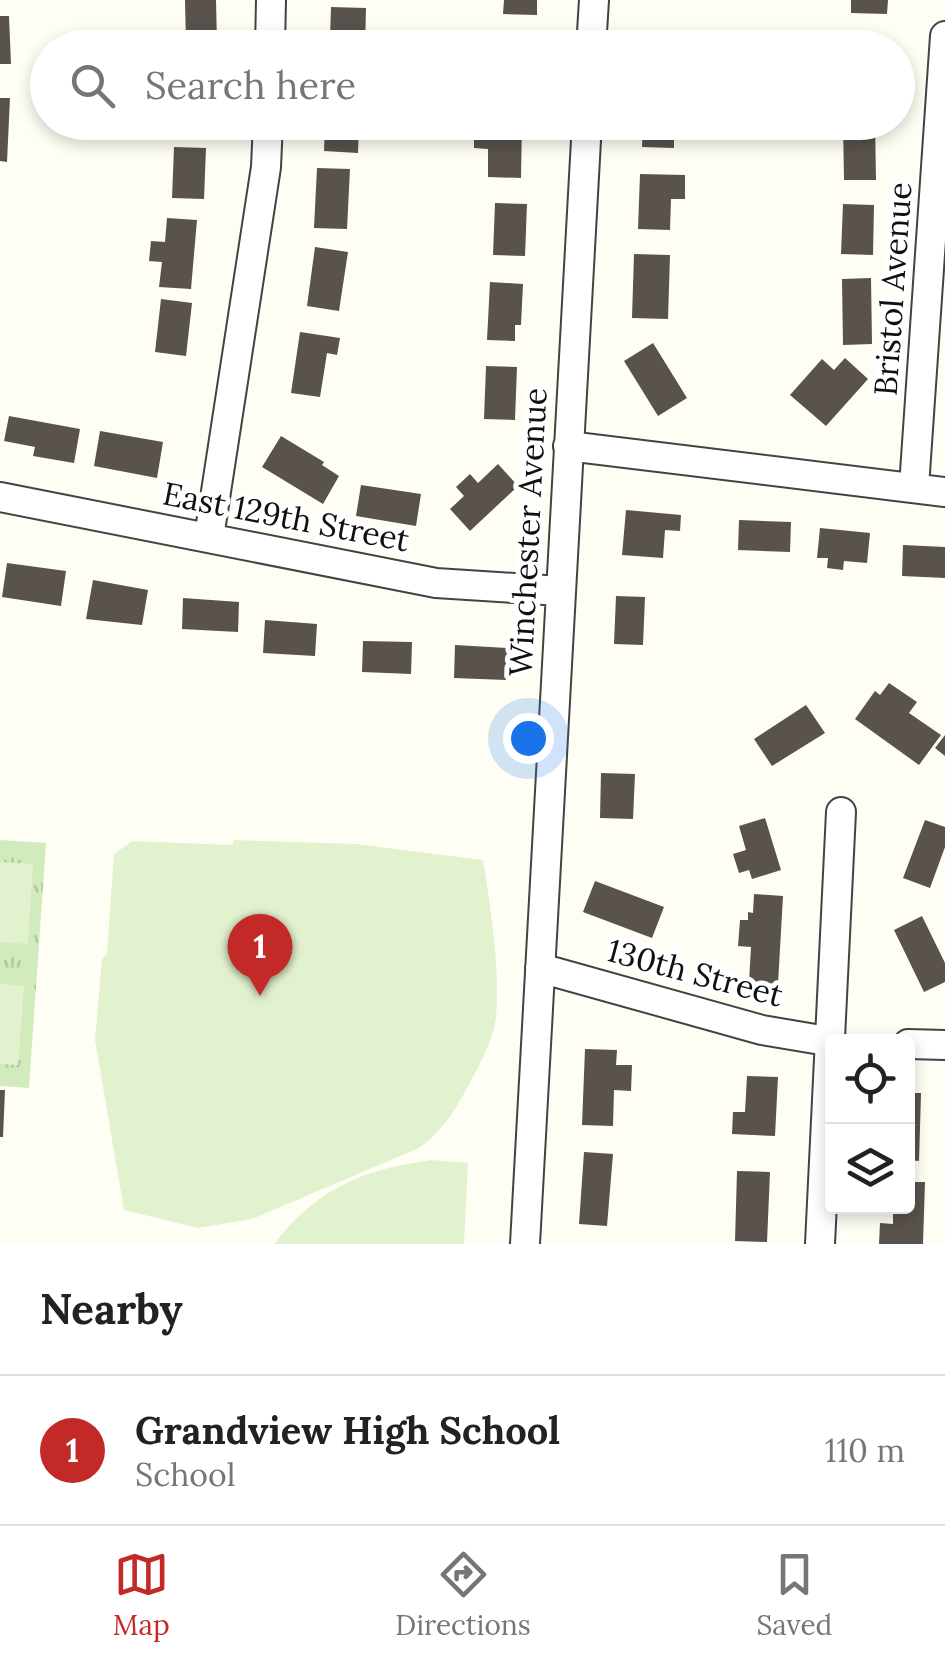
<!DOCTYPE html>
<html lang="en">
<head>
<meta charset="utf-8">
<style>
	:root { --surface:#fff; --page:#f6f6f6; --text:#222; --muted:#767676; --line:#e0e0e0; --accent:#c32926 }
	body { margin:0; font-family:Lora,serif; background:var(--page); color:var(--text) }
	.controls { position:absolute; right:30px; bottom:30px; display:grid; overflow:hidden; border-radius:10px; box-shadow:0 5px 15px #0003 }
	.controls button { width:90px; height:90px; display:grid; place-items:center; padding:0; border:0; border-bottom:2px solid var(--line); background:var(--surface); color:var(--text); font:50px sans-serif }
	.you { position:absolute; left:528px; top:738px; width:35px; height:35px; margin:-25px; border:8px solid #fff; border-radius:50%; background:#1a73e8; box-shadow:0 0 0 15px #1a73e833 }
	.badge { display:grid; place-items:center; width:65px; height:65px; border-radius:50%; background:var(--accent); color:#fff; font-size:32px; font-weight:700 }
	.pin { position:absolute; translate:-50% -82px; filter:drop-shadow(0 2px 5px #0008) }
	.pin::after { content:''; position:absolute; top:52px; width:35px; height:30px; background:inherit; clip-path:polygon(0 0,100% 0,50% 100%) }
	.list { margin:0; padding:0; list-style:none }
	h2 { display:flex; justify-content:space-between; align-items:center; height:130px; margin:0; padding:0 40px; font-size:42px }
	h2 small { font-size:32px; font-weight:400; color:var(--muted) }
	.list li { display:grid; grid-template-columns:65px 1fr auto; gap:30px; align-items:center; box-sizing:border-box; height:150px; padding:0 40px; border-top:2px solid var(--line) }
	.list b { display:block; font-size:38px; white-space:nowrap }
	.list p { margin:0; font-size:32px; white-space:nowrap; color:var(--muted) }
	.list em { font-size:32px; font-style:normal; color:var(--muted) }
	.icon { flex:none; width:55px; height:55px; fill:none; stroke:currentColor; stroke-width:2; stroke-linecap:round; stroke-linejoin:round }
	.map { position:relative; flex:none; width:945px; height:1244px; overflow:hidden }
	.search { position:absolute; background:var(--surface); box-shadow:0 5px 15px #0003; left:30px; right:30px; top:30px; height:110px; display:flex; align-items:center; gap:25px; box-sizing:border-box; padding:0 35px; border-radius:55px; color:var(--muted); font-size:38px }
	.sheet { height:280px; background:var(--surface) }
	nav { display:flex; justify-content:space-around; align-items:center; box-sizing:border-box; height:140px; border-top:2px solid var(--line); background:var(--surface); font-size:28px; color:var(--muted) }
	nav a { display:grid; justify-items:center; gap:5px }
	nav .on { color:var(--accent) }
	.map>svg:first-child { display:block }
	.park { fill:url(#park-tufts) }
	.pitch { fill:#e3f2ce }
	.building { fill:#59524d }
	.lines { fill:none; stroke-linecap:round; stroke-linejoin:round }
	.minor-casing { stroke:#434343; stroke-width:32 }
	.minor { stroke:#fff; stroke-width:28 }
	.labels { text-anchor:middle; stroke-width:10; stroke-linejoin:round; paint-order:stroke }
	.street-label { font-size:32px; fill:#101010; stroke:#fff }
</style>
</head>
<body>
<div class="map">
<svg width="945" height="1244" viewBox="0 0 945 1244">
	<defs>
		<pattern id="park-tufts" width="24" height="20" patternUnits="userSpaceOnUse" patternTransform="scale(2.5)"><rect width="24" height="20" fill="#d1ebbc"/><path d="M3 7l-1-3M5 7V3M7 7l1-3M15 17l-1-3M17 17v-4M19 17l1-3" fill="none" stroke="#b2c8a1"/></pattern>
	</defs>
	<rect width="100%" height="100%" fill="#fffef4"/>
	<path class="park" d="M0,840L46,843L29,1088L0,1086Z"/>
	<path class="pitch" d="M234,840L356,844L483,860C490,902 504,993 493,1032C487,1051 477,1070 467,1088C454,1113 441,1132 419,1148L252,1219L198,1228L124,1210L95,1040L102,959L107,953L114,854L132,841L232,845Z
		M0,862L33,864L28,944L0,942Z
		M0,984L24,986L18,1065L0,1064Z
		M432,1160L468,1163L464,1244H274C317,1188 364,1169 432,1160Z"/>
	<path class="building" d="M185,0H216L217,43L186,44Z
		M504,0H537V15L503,14Z
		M851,0H888L887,14L851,13Z
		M331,7L366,8L365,48H337V39H330Z
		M0,16H9L11,64H0Z
		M653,30H685L684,48H652Z
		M492,35L536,36V48H492Z
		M849,37H883V48H849Z
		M0,98H10L7,162L0,161Z
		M325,122H359L358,153L324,151Z
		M490,122H522L521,178L488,177V149L474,148V132H490Z
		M643,122H674V148L642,147Z
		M843,122H875L876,180H844Z
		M174,147L206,148L204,199L172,198Z
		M317,168L350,169L347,229L314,228Z
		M640,174L685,175V199H671L670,230L638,229Z
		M495,203L527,204L525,256L493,255Z
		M843,204L874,205L873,255L841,254Z
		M167,218L197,220L191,289L159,287L162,262L149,261L151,241L165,242Z
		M315,247L348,252L339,311L307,306Z
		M634,254L670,255L668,319L632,318Z
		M871,278L872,344L843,345L842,279Z
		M490,282L523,284L521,325H515V341L487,340Z
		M161,299L192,303L186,356L155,352Z
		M300,332L340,338L337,355L327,353L320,397L291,393Z
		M653,343L687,398L658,416L624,361Z
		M845,358L868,379L826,426L790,395L822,359L834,370Z
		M486,366L517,367L515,420L484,419Z
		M9,416L80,429L74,463L33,456L35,447L4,441Z
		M100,431L163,442L157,478L94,466Z
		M281,436L324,462L322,465L339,476L323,504L262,467Z
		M498,464L518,486L470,531L450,509L464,496L456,487L470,474L478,483Z
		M361,485L421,494L416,526L356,516Z
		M626,510L681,515L680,531L665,530L663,558L622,555Z
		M739,520L791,522L790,552L738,550Z
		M820,528L870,533L867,563L844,561L843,570L827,568L828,558H817Z
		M903,545L945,547V578L902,576Z
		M7,563L66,571L61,606L2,597Z
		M93,580L148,590L142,625L86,619Z
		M616,596L645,597L643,645L614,644Z
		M183,598L239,602L238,632L182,629Z
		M265,620L317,624L315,656L263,653Z
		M363,641L412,642L411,674L362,672Z
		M455,645L507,648L506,680L454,678Z
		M889,683L917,702L909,713L941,735L919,765L855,719L875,691L880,695Z
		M806,705L825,733L772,766L754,739Z
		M945,735V756L935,748Z
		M601,773L635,774L633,819L600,818Z
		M765,818L781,870L752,879L749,870L739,873L733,854L746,850L739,826Z
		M925,820L945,827V847L930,888L903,878Z
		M595,881L664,907L652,938L583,912Z
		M754,894L783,896L778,984L749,982L751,947L738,946L740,920H748V912L753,913Z
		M922,916L945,963V982L924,992L894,930Z
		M585,1049L617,1050L616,1065H632L631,1091L614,1090L613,1126L582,1125Z
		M747,1076L778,1077L775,1136L732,1134L733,1112H745Z
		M0,1090H5L3,1137H0Z
		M908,1093H921L919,1161L908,1160Z
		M584,1152L613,1154L607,1226L579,1224Z
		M737,1171L770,1172L767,1242L735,1241Z
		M908,1182H925L923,1244H879L880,1223L893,1224V1206H908Z"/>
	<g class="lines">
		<defs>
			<path id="minor" d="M270,48L271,0
				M591,48L594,0
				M568,446L945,492
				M914,487L945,36
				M0,497L436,583L560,591
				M209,537L266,167L268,122
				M540,968L762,1030L833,1042
				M908,1044L945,1045
				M525,1244L587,122
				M820,1244L841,812"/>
		</defs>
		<use href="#minor" class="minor-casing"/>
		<use href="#minor" class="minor"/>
	</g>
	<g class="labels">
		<g class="street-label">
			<text transform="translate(893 289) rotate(-86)" y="11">Bristol Avenue</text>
			<text transform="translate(286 517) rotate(11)" y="11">East 129th Street</text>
			<text transform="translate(528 532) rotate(-87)" y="11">Winchester Avenue</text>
			<text transform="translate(695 973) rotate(15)" y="11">130th Street</text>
		</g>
	</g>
</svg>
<div class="controls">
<button><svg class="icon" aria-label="locate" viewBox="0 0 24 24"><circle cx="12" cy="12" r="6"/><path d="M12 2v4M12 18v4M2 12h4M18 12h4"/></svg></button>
<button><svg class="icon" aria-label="layers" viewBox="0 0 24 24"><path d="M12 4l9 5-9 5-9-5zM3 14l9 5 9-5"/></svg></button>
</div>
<div class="you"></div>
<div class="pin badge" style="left:260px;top:996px">1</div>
<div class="search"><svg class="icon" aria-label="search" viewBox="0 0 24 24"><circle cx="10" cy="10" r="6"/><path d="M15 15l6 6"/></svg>Search here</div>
</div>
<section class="sheet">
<h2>Nearby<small></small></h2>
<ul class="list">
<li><span class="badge">1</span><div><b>Grandview High School</b><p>School</p></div><em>110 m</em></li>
</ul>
</section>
<nav>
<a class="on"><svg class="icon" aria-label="map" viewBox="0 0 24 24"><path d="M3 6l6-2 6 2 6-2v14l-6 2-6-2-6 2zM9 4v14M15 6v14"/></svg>Map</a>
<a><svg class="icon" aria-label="directions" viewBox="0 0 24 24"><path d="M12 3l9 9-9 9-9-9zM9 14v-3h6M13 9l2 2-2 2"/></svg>Directions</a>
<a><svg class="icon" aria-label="saved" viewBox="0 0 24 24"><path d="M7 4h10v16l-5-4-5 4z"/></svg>Saved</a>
</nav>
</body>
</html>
